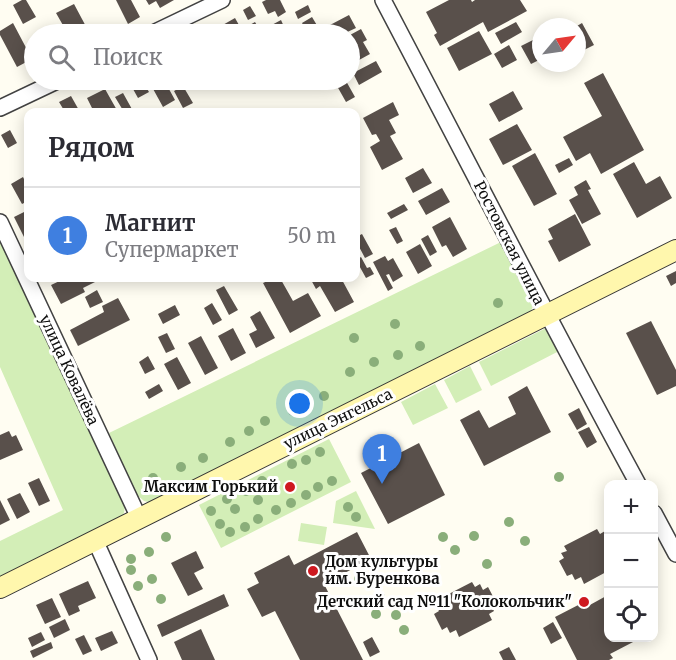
<!DOCTYPE html>
<html lang="ru">
<head>
<meta charset="utf-8">
<style>
	:root { --surface:#fff; --page:#f2f2f3; --text:#2b2b33; --muted:#7c7c81; --line:#e1e1e2; --accent:#ea580c }
	body { margin:0; font-family:Merriweather,serif; background:var(--page); color:var(--text) }
	.controls { position:absolute; right:18px; bottom:18px; display:grid; overflow:hidden; border-radius:12px; box-shadow:0 3px 15px #0003 }
	.controls button { width:54px; height:54px; display:grid; place-items:center; padding:0; border:0; border-bottom:2px solid var(--line); background:var(--surface); color:var(--text); font:30px sans-serif }
	.compass { position:absolute; left:532px; top:18px; width:54px; height:54px; border-radius:50%; background:var(--surface); box-shadow:0 3px 15px #0003; rotate:61deg }
	.you { position:absolute; left:300px; top:404px; width:21px; height:21px; margin:-15px; border:4px solid #fff; border-radius:50%; background:#1a73e8; box-shadow:0 0 0 9px #1a73e833 }
	.badge { display:grid; place-items:center; width:39px; height:39px; border-radius:50%; background:var(--accent); color:#fff; font-size:20px; font-weight:700 }
	.pin { position:absolute; translate:-50% -50px; filter:drop-shadow(0 2px 3px #0008) }
	.pin::after { content:''; position:absolute; top:32px; width:21px; height:18px; background:inherit; clip-path:polygon(0 0,100% 0,50% 100%) }
	.list { margin:0; padding:0; list-style:none }
	h2 { display:flex; justify-content:space-between; align-items:center; height:78px; margin:0; padding:0 24px; font-size:26px }
	h2 small { font-size:20px; font-weight:400; color:var(--muted) }
	.list li { display:grid; grid-template-columns:39px 1fr auto; gap:18px; align-items:center; box-sizing:border-box; height:96px; padding:0 24px; border-top:2px solid var(--line) }
	.list b { display:block; font-size:22px; white-space:nowrap }
	.list p { margin:0; font-size:20px; white-space:nowrap; color:var(--muted) }
	.list em { font-size:20px; font-style:normal; color:var(--muted) }
	.icon { flex:none; width:33px; height:33px; fill:none; stroke:currentColor; stroke-width:2; stroke-linecap:round; stroke-linejoin:round }
	.map { position:relative; flex:none; width:676px; height:660px; overflow:hidden }
	.search { position:absolute; background:var(--surface); box-shadow:0 3px 15px #0003; left:24px; top:24px; width:336px; height:66px; display:flex; align-items:center; gap:15px; box-sizing:border-box; padding:0 21px; border-radius:33px; color:var(--muted); font-size:22px }
	.panel { position:absolute; background:var(--surface); box-shadow:0 3px 15px #0003; left:24px; top:108px; width:336px; height:174px; border-radius:12px }
	.map>svg:first-child { display:block }
	.green { fill:#d3eeb7 }
	.building { fill:#59504b }
	.lines { fill:none; stroke-linecap:round; stroke-linejoin:round }
	.street-casing { stroke:#424242; stroke-width:18 }
	.secondary-casing { stroke:#313131; stroke-width:22 }
	.street { stroke:#fff; stroke-width:15 }
	.secondary { stroke:#fff7ad; stroke-width:20 }
	.tree { fill:#8aae7a }
	.poi-dot { fill:#ce1920; stroke:#fff; stroke-width:2 }
	.labels { text-anchor:middle; stroke-width:6; stroke-linejoin:round; paint-order:stroke }
	.street-label { font-size:15px; fill:#0f0f0f; stroke:#fff }
	.poi-label { font-size:15px; font-weight:bold; fill:#0f0f0f; stroke:#fff; text-anchor:end }
</style>
</head>
<body>
<div class="map">
<svg width="676" height="660" viewBox="0 0 676 660">
	<rect width="100%" height="100%" fill="#fffdf2"/>
	<path class="green" d="M0,238L125,505L124,513L120,519L0,579V541L63,510L0,367Z
		M501,242L532,297L533,306L530,314L152,503L144,501L136,494L109,433Z
		M548,327L561,350L491,386L479,362Z
		M470,366L482,390L456,403L444,380Z
		M435,384L448,408L413,425L401,402Z
		M329,439L351,482L221,548L199,505Z
		M356,491L375,529L333,523L336,501Z
		M301,523L327,527L324,545L298,541Z"/>
	<path class="building" d="M22,0H26L36,17L23,24L13,5Z
		M116,0H131L140,17L128,24Z
		M146,0H174L160,8L156,1L149,5Z
		M266,0H280L286,12L278,17L275,11L268,14L262,2Z
		M449,0H471L472,2L475,0H520L527,11L488,32L483,22L440,46L434,35L437,33L426,12Z
		M74,4L90,34H68L56,13Z
		M308,5L311,12L298,19L295,12Z
		M250,6L256,16L248,20L243,10Z
		M349,15L356,28L343,34H336L330,25Z
		M312,17L318,27L307,32L302,23Z
		M235,18L244,34H226L221,26Z
		M281,20L285,29L272,34L268,27Z
		M255,22L262,34H253L248,26Z
		M516,22L522,32L501,44L495,33Z
		M13,23L32,59L17,67L0,35V31Z
		M582,23L594,45L584,50L577,37V26Z
		M361,29L367,40L363,42L370,54L350,65V35Z
		M479,31L492,54L459,71L447,48Z
		M541,36V59L531,64L521,46Z
		M509,45L517,60L502,68L494,54Z
		M376,61L382,72L359,85L353,73Z
		M603,73L644,150L601,174L590,153L576,161L563,137L602,116L584,83Z
		M128,80H142L149,92L138,98Z
		M153,80H164L175,100L163,107L152,87L156,85Z
		M346,81L355,97L346,102L337,86Z
		M183,86L193,103L183,108L174,91Z
		M105,89L118,112H94L87,98Z
		M513,91L523,109L499,122L489,104Z
		M123,93L133,111L131,112H124L115,97Z
		M71,96L80,112H65L59,102Z
		M393,102L399,115L389,120L396,133L390,136L403,159L382,170L370,147L380,141L376,134L372,135L363,118Z
		M517,124L532,150L503,165L489,139Z
		M10,130L17,143L8,148L1,135Z
		M535,153L557,194L534,206L512,166Z
		M569,158L573,165L559,173L555,165Z
		M634,162L646,184L660,176L672,198L637,218L613,174Z
		M423,168L432,183L413,193L405,178Z
		M23,177L28,187V201L22,204L11,184Z
		M586,180L591,189L588,190L601,214L582,224L569,200L578,195L574,187Z
		M442,188L450,202L426,215L418,201Z
		M404,204L408,210L391,219L387,213Z
		M28,210V234L24,237L14,217Z
		M575,214L591,245L559,262L548,241L553,239L548,229Z
		M450,217L467,249L453,257L446,245L442,247L432,227Z
		M396,227L403,241L397,244L389,230Z
		M362,234L373,254L365,258L356,241V237Z
		M428,235L437,252L430,256L421,239Z
		M420,244L432,266L418,274L406,252Z
		M385,256L388,261L393,258L403,276L393,282L389,274L386,275L393,288L388,291L373,262Z
		M361,257L367,268L370,267L374,274L366,278L356,260Z
		M676,271V283L671,286L666,276Z
		M66,278H96L97,281L83,288L85,292L61,304L51,285Z
		M274,278H280L293,301L308,293L321,316L290,333L263,283Z
		M310,278H341L354,302L335,312L320,286L316,289Z
		M224,286L238,310L229,315L216,290Z
		M97,290L103,302L90,308L85,297Z
		M118,298L130,320L78,346L70,330L104,312L102,306Z
		M212,303L222,320L213,325L204,308Z
		M175,305L180,315L163,324L158,314Z
		M260,311L275,338L256,348L249,334L257,330L250,317Z
		M651,321L676,370V386L657,395L626,333Z
		M233,328L246,353L231,361L218,336Z
		M167,333L175,349L166,353L158,337Z
		M201,336L218,368L205,375L188,343Z
		M148,356L155,369L145,374L139,362Z
		M177,357L191,383L178,390L164,364Z
		M159,384L163,391L149,399L145,392Z
		M527,386L551,432L484,466L460,420L479,410L489,428L516,414L508,397Z
		M579,408L587,424L577,430L568,414Z
		M589,427L597,442L587,448L578,432Z
		M9,431L12,437L16,435L23,450L0,460V435Z
		M419,443L445,495L388,524L361,473Z
		M39,478L50,501L39,506L28,483Z
		M20,493L30,512L17,519L7,499Z
		M0,500L10,520L0,525Z
		M597,529L600,534L605,531L608,536V571L584,584L581,577L575,580L572,574L567,576L559,561L564,558L561,553L567,551L564,546Z
		M357,532L371,559L324,584L363,660H300L275,611L262,617L247,589L259,583L254,573L289,555L294,565Z
		M196,551L204,568L194,573L203,589L188,596L171,563Z
		M88,581L96,598L78,606L80,611L69,616L59,594Z
		M472,582L475,587L480,584L483,590L488,587L496,602L491,605L494,611L489,614L492,620L459,637L456,630L450,633L447,627L442,630L434,614L439,611L436,606L442,604L439,599Z
		M224,594L229,606L162,637L157,625Z
		M608,595V638H633L635,641L610,654L613,658L609,660H577L555,617L586,601L588,606Z
		M52,598L61,617L45,624L36,605Z
		M65,619L70,630L54,638L49,627Z
		M553,622L562,638L551,644L543,628Z
		M201,629L215,660H182L174,642Z
		M112,631L118,643L101,651L95,638Z
		M41,632L45,640L32,647L28,638Z
		M84,635L92,651L83,655L75,639Z
		M372,637L380,652L370,657L363,642Z
		M51,642L53,648L33,658L30,651Z
		M509,647L516,660H503L499,652Z"/>
	<g class="lines">
		<defs>
			<path id="street" d="M383,0C468,162 551,324 638,484
				M151,34L222,0
				M0,108L59,80
				M0,222L139,518
				M654,513L676,554
				M95,540L149,660"/>
			<path id="secondary" d="M0,588L676,250"/>
		</defs>
		<use href="#street" class="street-casing"/>
		<use href="#secondary" class="secondary-casing"/>
		<use href="#street" class="street"/>
		<use href="#secondary" class="secondary"/>
	</g>
	<g class="tree">
		<circle cx="498" cy="303" r="5"/>
		<circle cx="395" cy="324" r="5"/>
		<circle cx="354" cy="338" r="5"/>
		<circle cx="420" cy="346" r="5"/>
		<circle cx="398" cy="355" r="5"/>
		<circle cx="374" cy="362" r="5"/>
		<circle cx="350" cy="372" r="5"/>
		<circle cx="324" cy="396" r="5"/>
		<circle cx="293" cy="411" r="5"/>
		<circle cx="265" cy="421" r="5"/>
		<circle cx="249" cy="431" r="5"/>
		<circle cx="230" cy="442" r="5"/>
		<circle cx="320" cy="452" r="5"/>
		<circle cx="203" cy="458" r="5"/>
		<circle cx="306" cy="460" r="5"/>
		<circle cx="292" cy="464" r="5"/>
		<circle cx="181" cy="467" r="5"/>
		<circle cx="559" cy="477" r="5"/>
		<circle cx="153" cy="478" r="5"/>
		<circle cx="262" cy="481" r="5"/>
		<circle cx="332" cy="481" r="5"/>
		<circle cx="318" cy="487" r="5"/>
		<circle cx="246" cy="491" r="5"/>
		<circle cx="306" cy="495" r="5"/>
		<circle cx="227" cy="499" r="5"/>
		<circle cx="258" cy="500" r="5"/>
		<circle cx="291" cy="503" r="5"/>
		<circle cx="348" cy="507" r="5"/>
		<circle cx="235" cy="509" r="5"/>
		<circle cx="276" cy="510" r="5"/>
		<circle cx="211" cy="511" r="5"/>
		<circle cx="356" cy="517" r="5"/>
		<circle cx="258" cy="519" r="5"/>
		<circle cx="509" cy="522" r="5"/>
		<circle cx="220" cy="524" r="5"/>
		<circle cx="245" cy="527" r="5"/>
		<circle cx="230" cy="532" r="5"/>
		<circle cx="474" cy="536" r="5"/>
		<circle cx="166" cy="537" r="5"/>
		<circle cx="443" cy="537" r="5"/>
		<circle cx="525" cy="541" r="5"/>
		<circle cx="455" cy="550" r="5"/>
		<circle cx="149" cy="552" r="5"/>
		<circle cx="131" cy="559" r="5"/>
		<circle cx="487" cy="564" r="5"/>
		<circle cx="131" cy="570" r="5"/>
		<circle cx="152" cy="579" r="5"/>
		<circle cx="359" cy="579" r="5"/>
		<circle cx="138" cy="586" r="5"/>
		<circle cx="380" cy="597" r="5"/>
		<circle cx="161" cy="599" r="5"/>
		<circle cx="376" cy="614" r="5"/>
		<circle cx="396" cy="615" r="5"/>
		<circle cx="404" cy="630" r="5"/>
	</g>
	<g class="poi-dot">
		<circle cx="290" cy="487" r="6"/>
		<circle cx="313" cy="571" r="6"/>
		<circle cx="584" cy="602" r="6"/>
	</g>
	<g class="labels">
		<g class="street-label">
			<text transform="translate(509 243) rotate(63)" y="5">Ростовская улица</text>
			<text transform="translate(69 370) rotate(65)" y="5">улица Ковалёва</text>
			<text transform="translate(338 419) rotate(-26)" y="5">улица Энгельса</text>
		</g>
		<g class="poi-label">
			<text x="278" y="492">Максим Горький</text>
			<text x="325" y="567" text-anchor="start">Дом культуры<tspan x="325" dy="17">им. Буренкова</tspan></text>
			<text x="572" y="607">Детский сад №11 "Колокольчик"</text>
		</g>
	</g>
</svg>
<div class="controls">
<button>+</button>
<button>−</button>
<button><svg class="icon" aria-label="locate" viewBox="0 0 24 24"><circle cx="12" cy="12" r="6"/><path d="M12 2v4M12 18v4M2 12h4M18 12h4"/></svg></button>
</div>
<svg class="compass" viewBox="-18 -18 36 36"><path d="M0-13l5 13h-10z" fill="#e53935"/><path d="M0 13l5-13h-10z" fill="#7c7c81"/></svg>
<div class="you"></div>
<div class="pin badge" style="left:382px;top:484px;background:#3f7fe0">1</div>
<div class="search"><svg class="icon" aria-label="search" viewBox="0 0 24 24"><circle cx="10" cy="10" r="6"/><path d="M15 15l6 6"/></svg>Поиск</div>
<section class="panel">
<h2>Рядом<small></small></h2>
<ul class="list">
<li><span class="badge" style="background:#3f7fe0">1</span><div><b>Магнит</b><p>Супермаркет</p></div><em>50 m</em></li>
</ul>
</section>
</div>
</body>
</html>
